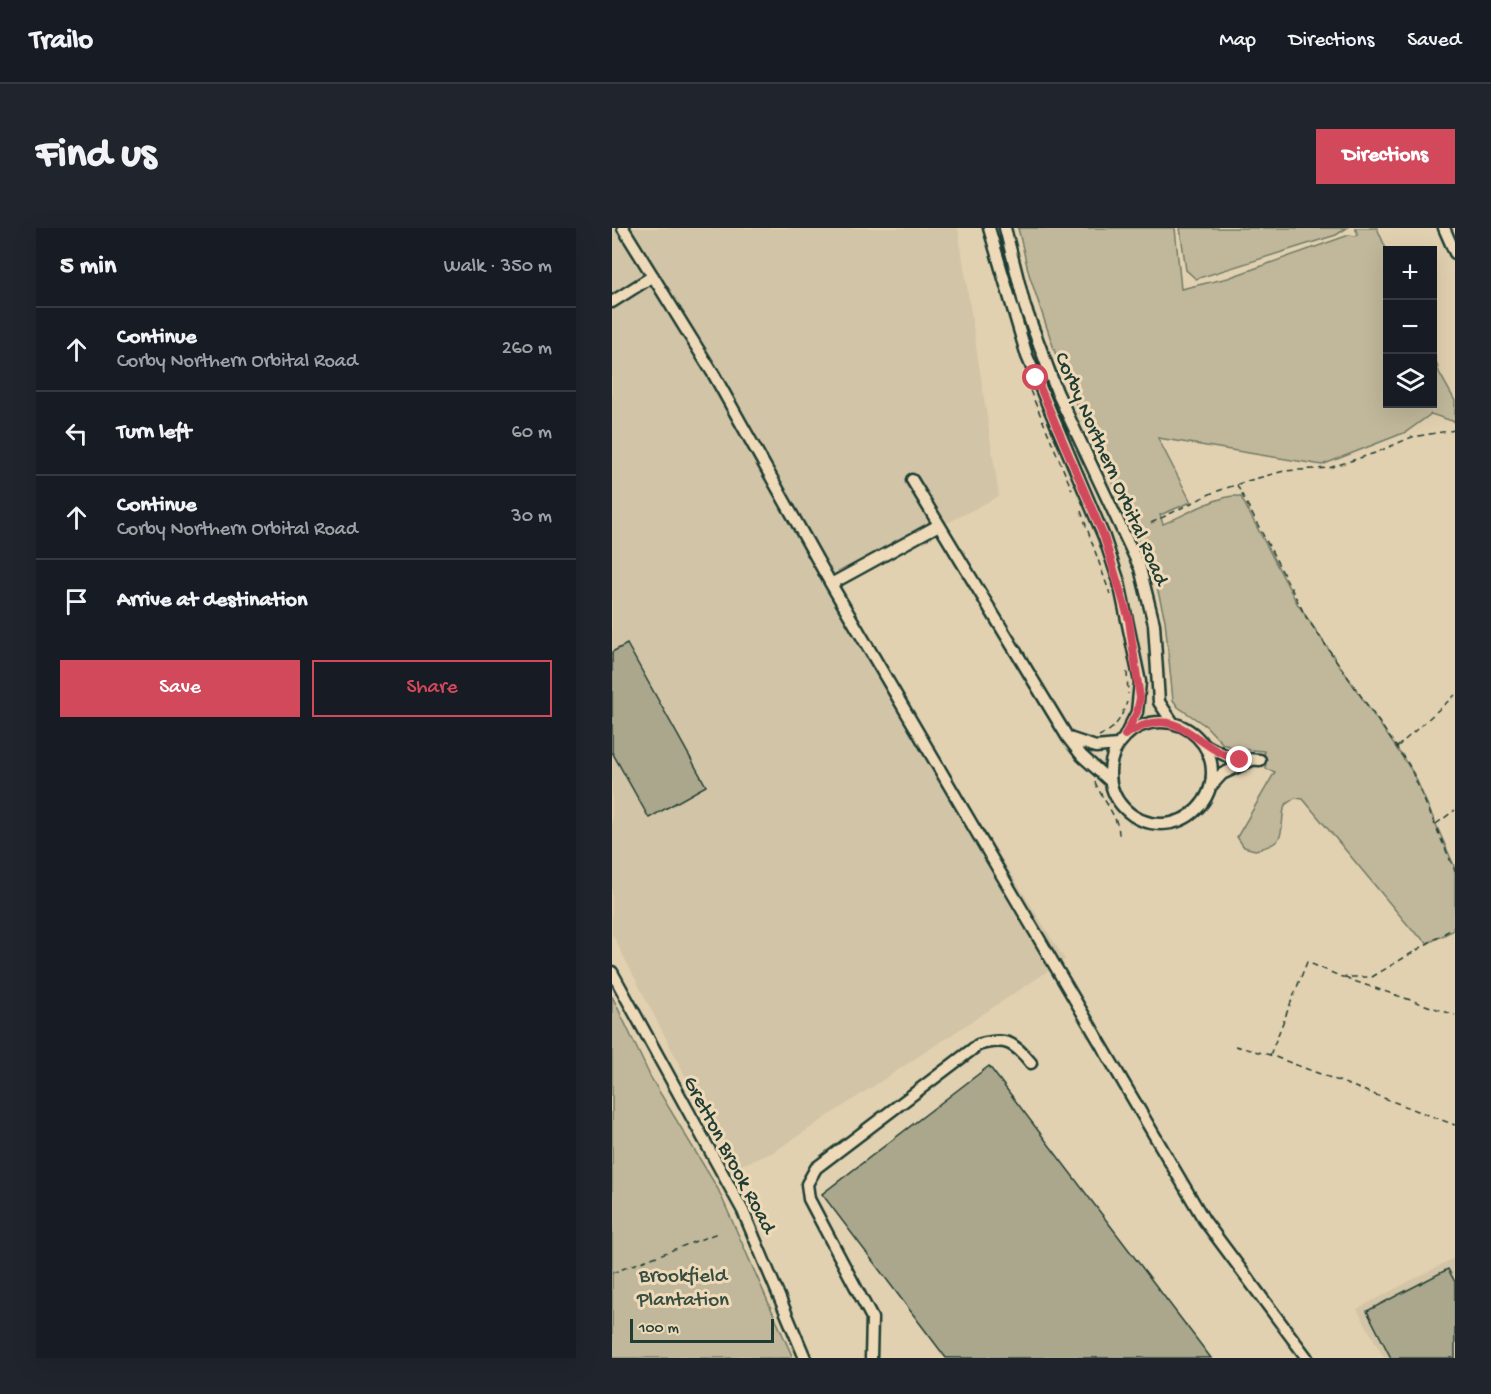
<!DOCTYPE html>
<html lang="en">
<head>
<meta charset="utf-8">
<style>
	:root { --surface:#171b24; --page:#20242c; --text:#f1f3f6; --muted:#9ea1a6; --line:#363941; --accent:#d1495b }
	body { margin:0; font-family:"Gochi Hand",sans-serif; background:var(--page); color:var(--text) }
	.controls { position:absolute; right:18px; top:18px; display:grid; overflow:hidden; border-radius:0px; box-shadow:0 6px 24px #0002 }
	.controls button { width:54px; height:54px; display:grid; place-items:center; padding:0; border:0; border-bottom:2px solid var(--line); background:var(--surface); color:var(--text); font:30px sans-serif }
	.scale { position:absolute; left:18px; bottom:15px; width:144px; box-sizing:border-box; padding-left:6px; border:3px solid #1f3d34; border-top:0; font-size:16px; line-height:21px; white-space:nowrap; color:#1f3d34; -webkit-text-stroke:4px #eedab8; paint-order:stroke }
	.stop { position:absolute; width:18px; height:18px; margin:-14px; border:4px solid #d1495b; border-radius:50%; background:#fff }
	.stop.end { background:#d1495b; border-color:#fff; box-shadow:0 2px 6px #0008 }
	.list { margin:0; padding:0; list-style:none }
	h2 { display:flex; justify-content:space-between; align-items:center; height:78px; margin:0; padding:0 24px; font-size:26px }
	h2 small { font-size:20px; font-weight:400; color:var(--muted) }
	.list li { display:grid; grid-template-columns:39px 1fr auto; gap:18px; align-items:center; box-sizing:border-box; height:84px; padding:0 24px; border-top:2px solid var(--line) }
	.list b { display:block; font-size:22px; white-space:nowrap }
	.list p { margin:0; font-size:20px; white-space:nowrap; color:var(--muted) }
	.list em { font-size:20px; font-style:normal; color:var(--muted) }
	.actions { display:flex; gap:12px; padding:18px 24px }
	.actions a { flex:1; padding:14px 0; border:2px solid var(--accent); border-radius:0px; text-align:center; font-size:21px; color:var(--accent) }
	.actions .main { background:var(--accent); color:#fff }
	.icon { flex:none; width:33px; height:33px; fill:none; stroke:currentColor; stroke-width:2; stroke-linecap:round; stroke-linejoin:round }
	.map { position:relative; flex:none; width:843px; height:1130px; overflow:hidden; border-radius:0px }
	header { display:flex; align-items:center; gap:36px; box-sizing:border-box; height:84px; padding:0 30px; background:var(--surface); border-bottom:2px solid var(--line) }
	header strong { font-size:28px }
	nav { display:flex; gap:33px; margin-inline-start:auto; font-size:21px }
	.intro { display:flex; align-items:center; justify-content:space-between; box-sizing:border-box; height:144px; padding:0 36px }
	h1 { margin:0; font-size:42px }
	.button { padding:15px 27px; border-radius:0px; background:var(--accent); color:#fff; font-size:21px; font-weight:700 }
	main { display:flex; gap:36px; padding:0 36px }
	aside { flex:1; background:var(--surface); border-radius:0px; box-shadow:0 6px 24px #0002 }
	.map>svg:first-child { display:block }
	.built { fill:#d2c4a6 }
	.green { fill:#c1b89b; stroke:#707a68; stroke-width:1.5 }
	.building { fill:#aba78d; stroke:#1f3d34; stroke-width:1.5 }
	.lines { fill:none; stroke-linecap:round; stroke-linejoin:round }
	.minor-casing { stroke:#1f3d34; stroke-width:15 }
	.path { stroke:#1f3d34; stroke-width:1.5; stroke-dasharray:6 4.5; stroke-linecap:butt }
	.minor { stroke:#eedab8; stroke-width:10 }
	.route { stroke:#d1495b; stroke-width:8 }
	.labels { text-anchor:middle; stroke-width:6; stroke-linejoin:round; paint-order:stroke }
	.street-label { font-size:21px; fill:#1f3d34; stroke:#eedab8 }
	.park-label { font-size:21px; fill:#374f43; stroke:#eedab8 }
</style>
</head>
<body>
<header>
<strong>Trailo</strong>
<nav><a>Map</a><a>Directions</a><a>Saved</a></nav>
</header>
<div class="intro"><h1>Find us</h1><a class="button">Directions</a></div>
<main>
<aside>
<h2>5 min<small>Walk · 350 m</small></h2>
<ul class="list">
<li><svg class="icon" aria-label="ahead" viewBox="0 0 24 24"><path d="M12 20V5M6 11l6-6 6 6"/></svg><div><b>Continue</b><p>Corby Northern Orbital Road</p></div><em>260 m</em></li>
<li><svg class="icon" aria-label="left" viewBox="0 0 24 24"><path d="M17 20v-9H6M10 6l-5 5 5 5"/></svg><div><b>Turn left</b></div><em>60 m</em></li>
<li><svg class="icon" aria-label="ahead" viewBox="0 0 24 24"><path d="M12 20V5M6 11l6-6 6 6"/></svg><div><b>Continue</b><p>Corby Northern Orbital Road</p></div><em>30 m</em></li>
<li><svg class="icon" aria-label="arrive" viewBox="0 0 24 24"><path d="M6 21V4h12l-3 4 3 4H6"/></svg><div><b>Arrive at destination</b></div></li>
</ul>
<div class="actions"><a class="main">Save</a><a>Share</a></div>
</aside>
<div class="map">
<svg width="843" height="1130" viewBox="0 0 843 1130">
	<rect width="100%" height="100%" fill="#e2d1b0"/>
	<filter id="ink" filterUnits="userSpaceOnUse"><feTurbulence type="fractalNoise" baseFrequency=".0167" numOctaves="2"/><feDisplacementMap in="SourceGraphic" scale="12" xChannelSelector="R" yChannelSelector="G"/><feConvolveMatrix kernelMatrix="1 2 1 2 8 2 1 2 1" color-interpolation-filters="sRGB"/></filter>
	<g filter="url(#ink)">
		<path class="built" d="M0,0H346L387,268L219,356L453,732L160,925L121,940L0,706Z
			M840,1031H843V1130H772L745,1081Z"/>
		<path class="green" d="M406,0H563L569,61L616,50L737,7L744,8L746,6L743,0H765L775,23L776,176H820L821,122L827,144L843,173V194L819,186L794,204L710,237L546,210L579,274L548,287L551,296C567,290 615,262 629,269L685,375L802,546L843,640V701L840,703L816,715L800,702L691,571L683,570L673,577C666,601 679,615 643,622L632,619L625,609L663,544L654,541L652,523L626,521L611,516L594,498L566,479L561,472L553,392L541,343L450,145L417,46Z
			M568,0H735L724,7L584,51L574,42Z
			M0,768L39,850L106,961L181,1130H0Z"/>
		<path class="building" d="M15,416L94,558L37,590L0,524V424Z
			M377,838L599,1130H334L210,966Z
			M836,1041L843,1054V1130H779L755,1083Z"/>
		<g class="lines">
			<defs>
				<path id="minor" d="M11,0L102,147L219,356L592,992L695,1130
					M377,0L415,128L492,309L507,354L528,454L525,484L513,508
					M393,0L413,79L445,164L528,340L542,396L547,474L561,495
					M832,0L843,25
					M0,74L41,48
					M300,252L456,510L470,528L498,553
					M219,356L325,298
					M498 545a51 51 0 1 1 102 0a51 51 0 1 1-102 0Z
					M457,510L484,519L505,517
					M593,517L619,530L648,532
					M599,558L610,546L638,533
					M0,744L131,983L193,1130
					M259,1130L260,1090L197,971L195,956L204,940L366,817C393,809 402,814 419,835"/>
			</defs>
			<use href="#minor" class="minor-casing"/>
			<path class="path" d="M414,153L460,262
				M625,257L694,389L797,537L843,643
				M469,283L498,366
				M539,295L600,265L635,253L672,243L717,240L763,225L800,209L843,202
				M515,444L516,466
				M487,508C504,501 509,490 515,474
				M785,519L843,467
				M483,554C490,572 509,591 507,611
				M824,596L843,582
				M733,750L843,787
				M623,818L658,827L843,897
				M658,827L695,734L730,749H760L843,699
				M0,1045L108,1004"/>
			<use href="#minor" class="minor"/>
		</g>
	</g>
	<g class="lines" filter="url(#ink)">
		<path class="route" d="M424,150L492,309L517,392L528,470L525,484L513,507C568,471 580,521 628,532"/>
	</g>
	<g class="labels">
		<g class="street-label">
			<text transform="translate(501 240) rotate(66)" y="7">Corby Northern Orbital Road</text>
			<text transform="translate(119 926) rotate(62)" y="7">Gretton Brook Road</text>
		</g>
		<g class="park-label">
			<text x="71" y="1053">Brookfield<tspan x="71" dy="24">Plantation</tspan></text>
		</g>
	</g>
</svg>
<div class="controls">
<button>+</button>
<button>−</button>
<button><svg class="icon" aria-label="layers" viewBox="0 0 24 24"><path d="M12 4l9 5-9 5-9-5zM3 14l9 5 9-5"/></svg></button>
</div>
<div class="scale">100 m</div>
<div class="stop" style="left:424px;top:150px"></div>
<div class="stop end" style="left:628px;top:532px"></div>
</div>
</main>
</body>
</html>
